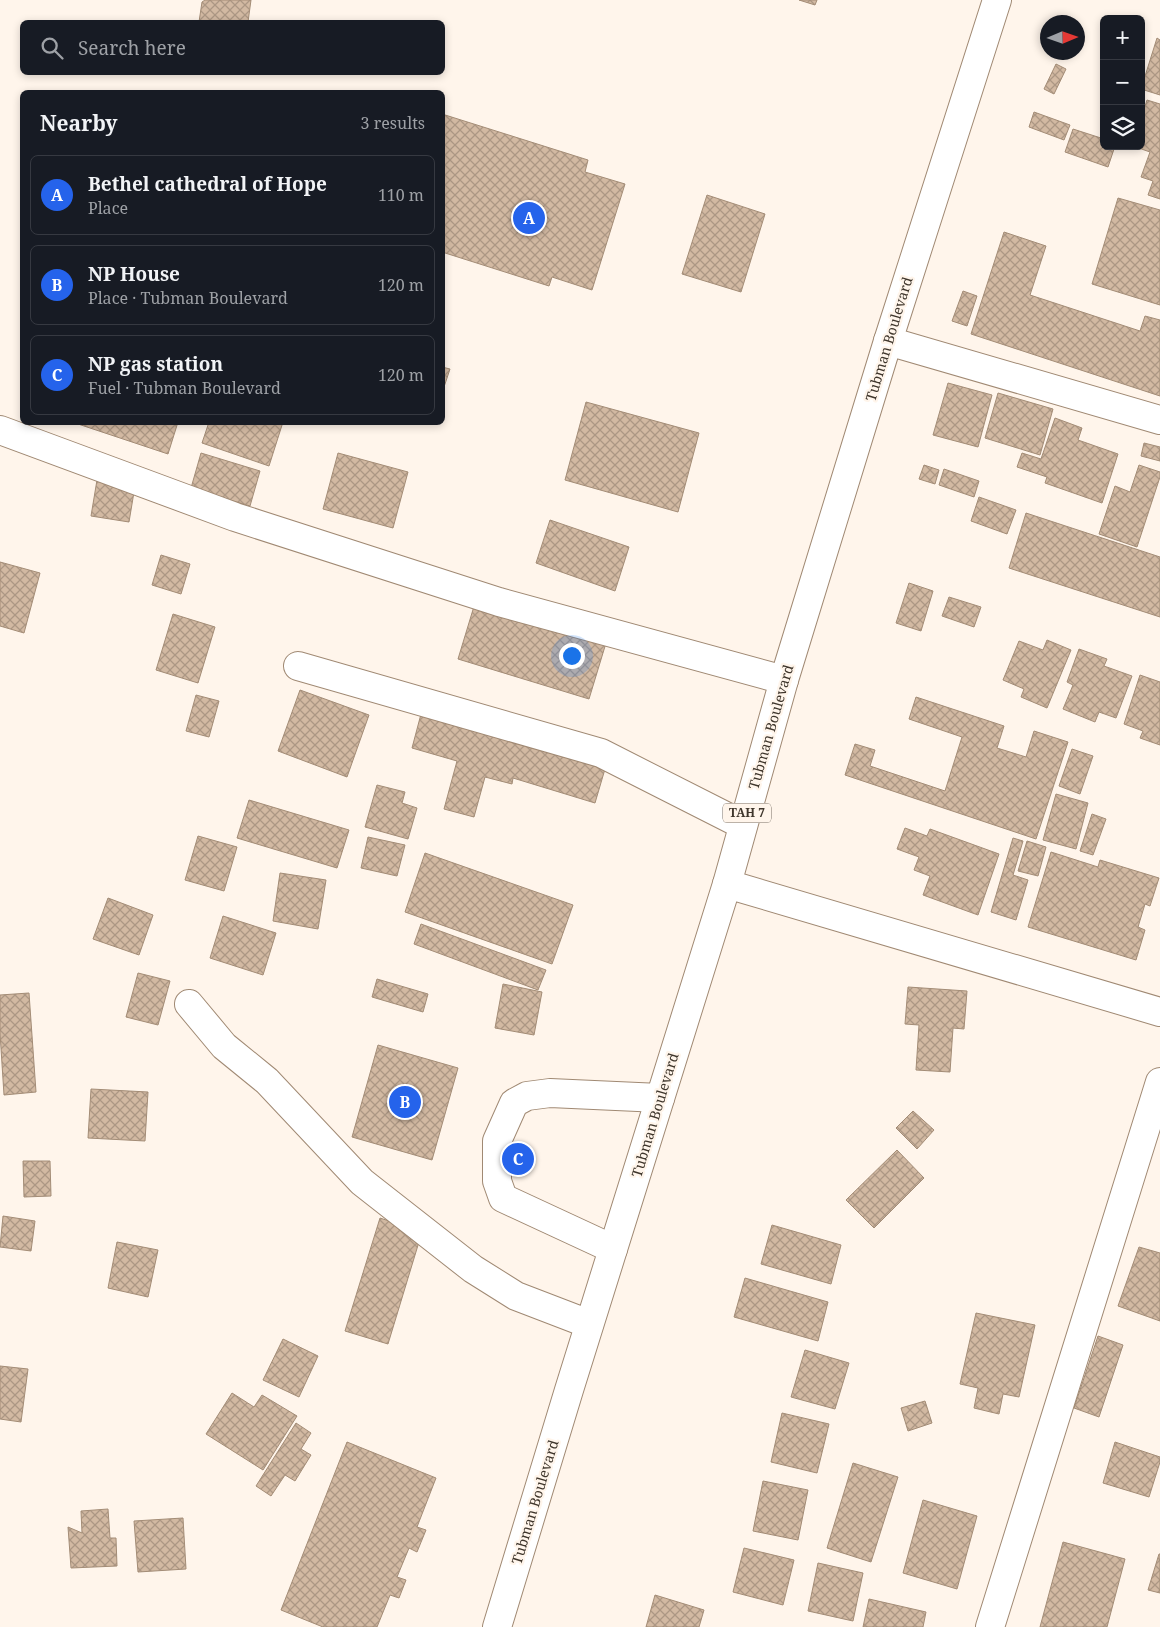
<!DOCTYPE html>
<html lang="en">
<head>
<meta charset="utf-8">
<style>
	:root { --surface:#171b24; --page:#20242c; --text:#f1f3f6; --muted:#9ea1a6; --line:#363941; --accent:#2563eb }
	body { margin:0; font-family:"Noto Serif",serif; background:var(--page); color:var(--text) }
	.controls { position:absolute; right:15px; top:15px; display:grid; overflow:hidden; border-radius:8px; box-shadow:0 2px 8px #0003 }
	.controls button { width:45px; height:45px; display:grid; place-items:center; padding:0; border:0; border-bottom:1px solid var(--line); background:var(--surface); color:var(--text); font:25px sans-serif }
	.compass { position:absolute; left:1040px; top:15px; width:45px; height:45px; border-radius:50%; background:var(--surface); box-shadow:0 2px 8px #0003; rotate:88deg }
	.you { position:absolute; left:571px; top:655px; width:18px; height:18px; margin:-12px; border:4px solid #fff; border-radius:50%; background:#1a73e8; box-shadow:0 0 0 8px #1a73e833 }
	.badge { display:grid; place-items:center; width:32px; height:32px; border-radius:50%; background:var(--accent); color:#fff; font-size:16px; font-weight:700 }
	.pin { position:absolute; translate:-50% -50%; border:2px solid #fff; box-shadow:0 1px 5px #0006 }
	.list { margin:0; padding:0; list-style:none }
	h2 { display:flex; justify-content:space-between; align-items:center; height:65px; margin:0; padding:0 20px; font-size:21px }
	h2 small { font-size:16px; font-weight:400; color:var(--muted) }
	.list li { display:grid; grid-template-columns:32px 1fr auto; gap:15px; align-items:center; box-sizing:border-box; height:80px; margin:0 10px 10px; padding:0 10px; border:1px solid var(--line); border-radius:8px }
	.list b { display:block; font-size:19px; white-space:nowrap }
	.list p { margin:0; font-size:16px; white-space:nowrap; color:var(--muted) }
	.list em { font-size:16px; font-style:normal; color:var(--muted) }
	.icon { flex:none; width:28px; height:28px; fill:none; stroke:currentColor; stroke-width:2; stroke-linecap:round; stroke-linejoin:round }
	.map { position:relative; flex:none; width:1160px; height:1627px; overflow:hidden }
	.search { position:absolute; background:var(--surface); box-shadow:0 2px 8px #0003; left:20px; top:20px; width:425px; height:55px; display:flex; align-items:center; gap:12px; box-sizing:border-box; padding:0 18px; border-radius:8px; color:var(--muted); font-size:19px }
	.panel { position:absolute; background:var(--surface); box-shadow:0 2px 8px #0003; left:20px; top:90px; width:425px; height:335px; border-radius:8px }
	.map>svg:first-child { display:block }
	.building { fill:url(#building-cross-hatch); stroke:#a38c76 }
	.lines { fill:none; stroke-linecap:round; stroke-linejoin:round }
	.minor-casing { stroke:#a08973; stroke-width:30 }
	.highway-casing { stroke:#a08973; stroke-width:30 }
	.minor { stroke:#fff; stroke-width:28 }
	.highway { stroke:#fff; stroke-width:28 }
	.labels { text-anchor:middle; stroke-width:4.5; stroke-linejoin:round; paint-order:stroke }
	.shield { fill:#fff5eb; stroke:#796f65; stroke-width:1 }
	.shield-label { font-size:12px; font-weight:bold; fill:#3f362c }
	.street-label { font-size:14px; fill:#3f362c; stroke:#fff5eb }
</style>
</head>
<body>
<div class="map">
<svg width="1160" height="1627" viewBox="0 0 1160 1627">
	<defs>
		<pattern id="building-cross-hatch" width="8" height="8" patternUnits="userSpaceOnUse" patternTransform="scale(1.25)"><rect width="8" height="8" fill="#d2b9a2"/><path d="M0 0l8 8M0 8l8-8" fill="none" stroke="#ac9784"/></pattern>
	</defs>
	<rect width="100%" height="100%" fill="#fff5eb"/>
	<path class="building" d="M205,0H251L248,22H199L202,2Z
		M799,0H817L815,5Z
		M1157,38L1160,40V95L1141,89Z
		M1056,64L1066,69L1054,94L1044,89Z
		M1147,100L1160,104V199L1148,195L1153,181L1141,177L1150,152L1133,146H1141V119Z
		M1034,112L1070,125L1064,140L1029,127Z
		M442,114L588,160L585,172L625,184L592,290L552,277L549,286L442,252Z
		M1073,129L1104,139V146H1115L1108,167L1065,152Z
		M707,195L765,214L741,292L682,274Z
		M1118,198L1160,210V305L1092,284Z
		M1004,232L1046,246L1030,295L1140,331L1145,316L1160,320V396L971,334Z
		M963,291L977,296L967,326L952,321Z
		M442,367L450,369L442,393Z
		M948,383L992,395L978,447L933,435Z
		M998,393L1053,409L1040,455L985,438Z
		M586,402L699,433L678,512L565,480Z
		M1055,418L1082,428L1078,440L1118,454L1102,503L1045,483L1047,477L1017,467L1022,453L1041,459Z
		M78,422H178L168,454L78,424Z
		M209,422H283L269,466L202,443Z
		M1144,443L1160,447V461L1141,456Z
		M201,453L260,471L250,506L191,488Z
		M338,453L408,472L393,528L323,509Z
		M924,465L939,470L935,484L919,479Z
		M1139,465L1160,472V477L1137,547L1099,534L1115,486L1130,492Z
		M944,469L979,481L974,497L939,485Z
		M97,480L135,486L129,522L91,516Z
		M979,497L1016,510L1007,534L971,521Z
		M1026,513L1160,557V617L1009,568Z
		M550,520L629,547L615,591L536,563Z
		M161,555L190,564L181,594L152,585Z
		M0,562L40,573L24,633L0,626Z
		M909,583L933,591L921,631L896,623Z
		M949,597L981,607L974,627L942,616Z
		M475,603L606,643L589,699L458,659Z
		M173,614L215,627L198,683L156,670Z
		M1047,640L1071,650L1047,708L1021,697L1024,689L1003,680L1019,641L1043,650Z
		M1079,649L1107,659L1104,666L1132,676L1116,718L1099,712L1095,722L1063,709L1073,685L1067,682Z
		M1140,675L1160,682V745L1140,738L1143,731L1124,724Z
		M300,690L369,715L347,777L278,751Z
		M196,695L219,701L209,737L186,731Z
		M916,697L1004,726L997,748L1026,757L1034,731L1068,742L1036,839L845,775L855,744L875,750L870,766L945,791L962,737L909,719Z
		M421,714L605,769L595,803L513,778L512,784L485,777L474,817L444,809L457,761L412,748Z
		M1072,749L1093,756L1080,794L1059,786Z
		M377,785L405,792L402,803L417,808L408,839L365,827Z
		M1056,794L1088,803L1076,849L1043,840Z
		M249,800L349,830L337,868L237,838Z
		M1092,814L1106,819L1093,855L1080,851Z
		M905,828L927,836L930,829L999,854L978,915L923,895L930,876L914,870L919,857L897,849Z
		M198,836L237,847L224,891L185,880Z
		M368,837L405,845L397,876L361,868Z
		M1013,838L1023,841L1013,875L1028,880L1016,920L991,912Z
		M1027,841L1046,847L1038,876L1018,871Z
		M1051,852L1098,867L1100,860L1159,878L1150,906L1145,904L1138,927L1145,930L1136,960L1028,927Z
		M425,853L573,905L552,964L405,912Z
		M280,873L326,880L318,929L273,921Z
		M108,898L153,915L139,955L93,939Z
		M223,916L276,933L263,975L210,958Z
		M421,924L546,970L538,990L414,944Z
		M138,973L170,981L158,1025L126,1017Z
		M377,979L428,994L423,1012L372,997Z
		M503,984L542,992L534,1035L495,1028Z
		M908,987L967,991L964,1029L953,1028L950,1072L916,1070L919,1025L905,1024Z
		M29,993L36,1092L4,1095L0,1033V995Z
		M378,1045L458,1068L432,1160L352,1137Z
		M91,1089L148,1092L145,1141L88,1138Z
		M913,1111L934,1130L917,1149L896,1128Z
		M897,1150L924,1178L874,1228L846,1200Z
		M23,1161H50L51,1196L24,1197Z
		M3,1216L35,1221L31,1251L0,1247Z
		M380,1218L422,1232L388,1344L345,1331Z
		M772,1225L841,1245L831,1284L761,1264Z
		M117,1242L158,1250L148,1297L108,1288Z
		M1139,1247L1160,1253V1321L1118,1306Z
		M745,1278L828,1302L818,1341L734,1317Z
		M976,1313L1035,1325L1019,1397L1003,1394L999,1414L974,1408L978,1388L960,1384Z
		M1098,1336L1123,1345L1099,1417L1074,1408Z
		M283,1339L318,1356L299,1397L263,1380Z
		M805,1350L849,1363L835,1409L791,1397Z
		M0,1366L28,1369L21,1422L0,1419Z
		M232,1393L254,1407L262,1395L297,1416L263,1470L206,1434Z
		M925,1401L932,1423L908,1431L901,1408Z
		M782,1413L829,1424L817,1473L771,1462Z
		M296,1423L311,1433L301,1449L311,1455L295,1481L285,1475L271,1496L256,1486Z
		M347,1442L436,1478L417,1527L426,1530L417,1552L409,1548L397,1577L406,1580L399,1598L390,1595L377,1627H323L281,1610Z
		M1115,1442L1160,1457V1462L1149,1497L1103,1483Z
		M853,1463L898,1477L871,1562L827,1548Z
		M763,1481L808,1490L798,1540L753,1531Z
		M923,1500L977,1516L957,1589L903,1573Z
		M108,1509L110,1538H116L117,1566L71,1568L68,1527L82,1533L81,1511Z
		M183,1518L186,1569L138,1572L134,1521Z
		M1063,1542L1125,1559L1107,1627H1040Z
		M744,1548L794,1560L783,1605L733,1592Z
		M1159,1554H1160V1593L1148,1590Z
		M818,1563L863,1573L853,1621L808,1611Z
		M655,1595L704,1610L699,1627H646Z
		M869,1599L926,1612L923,1627H863Z"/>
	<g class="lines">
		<defs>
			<path id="minor" d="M888,341L1160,420
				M0,430L235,517L499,602L784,680
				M298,666L601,753L743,825
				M727,884L1160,1012
				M189,1004L224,1046L267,1081L362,1182L473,1269L516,1296L589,1324
				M613,1249L503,1198L497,1181V1141L514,1103L527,1096L550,1093L660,1098
				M990,1627L1160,1082"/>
			<path id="highway" d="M497,1627L569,1390L727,884L784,680L888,341L997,0"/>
		</defs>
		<use href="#minor" class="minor-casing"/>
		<use href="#highway" class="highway-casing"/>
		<use href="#minor" class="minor"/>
		<use href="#highway" class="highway"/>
	</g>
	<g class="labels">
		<rect class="shield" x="723" y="803.5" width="48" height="19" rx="4"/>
		<g class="shield-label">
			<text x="747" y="817">TAH 7</text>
		</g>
		<g class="street-label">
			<text transform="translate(889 339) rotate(-73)" y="5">Tubman Boulevard</text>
			<text transform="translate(771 727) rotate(-74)" y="5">Tubman Boulevard</text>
			<text transform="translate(655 1115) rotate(-73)" y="5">Tubman Boulevard</text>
			<text transform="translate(535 1502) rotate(-73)" y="5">Tubman Boulevard</text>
		</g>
	</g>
</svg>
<div class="controls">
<button>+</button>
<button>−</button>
<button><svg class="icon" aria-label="layers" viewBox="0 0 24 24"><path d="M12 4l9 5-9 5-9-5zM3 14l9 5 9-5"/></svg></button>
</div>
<svg class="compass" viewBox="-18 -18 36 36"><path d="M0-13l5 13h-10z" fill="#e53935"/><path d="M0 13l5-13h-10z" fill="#9ea1a6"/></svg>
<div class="you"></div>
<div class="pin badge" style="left:529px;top:218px">A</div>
<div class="pin badge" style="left:405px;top:1102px">B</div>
<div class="pin badge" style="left:518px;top:1159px">C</div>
<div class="search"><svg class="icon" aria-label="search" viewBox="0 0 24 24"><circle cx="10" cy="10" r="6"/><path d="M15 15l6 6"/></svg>Search here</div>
<section class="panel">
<h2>Nearby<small>3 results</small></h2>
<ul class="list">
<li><span class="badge">A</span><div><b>Bethel cathedral of Hope</b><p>Place</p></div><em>110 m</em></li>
<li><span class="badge">B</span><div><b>NP House</b><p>Place · Tubman Boulevard</p></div><em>120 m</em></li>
<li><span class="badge">C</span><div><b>NP gas station</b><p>Fuel · Tubman Boulevard</p></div><em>120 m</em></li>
</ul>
</section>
</div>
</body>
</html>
